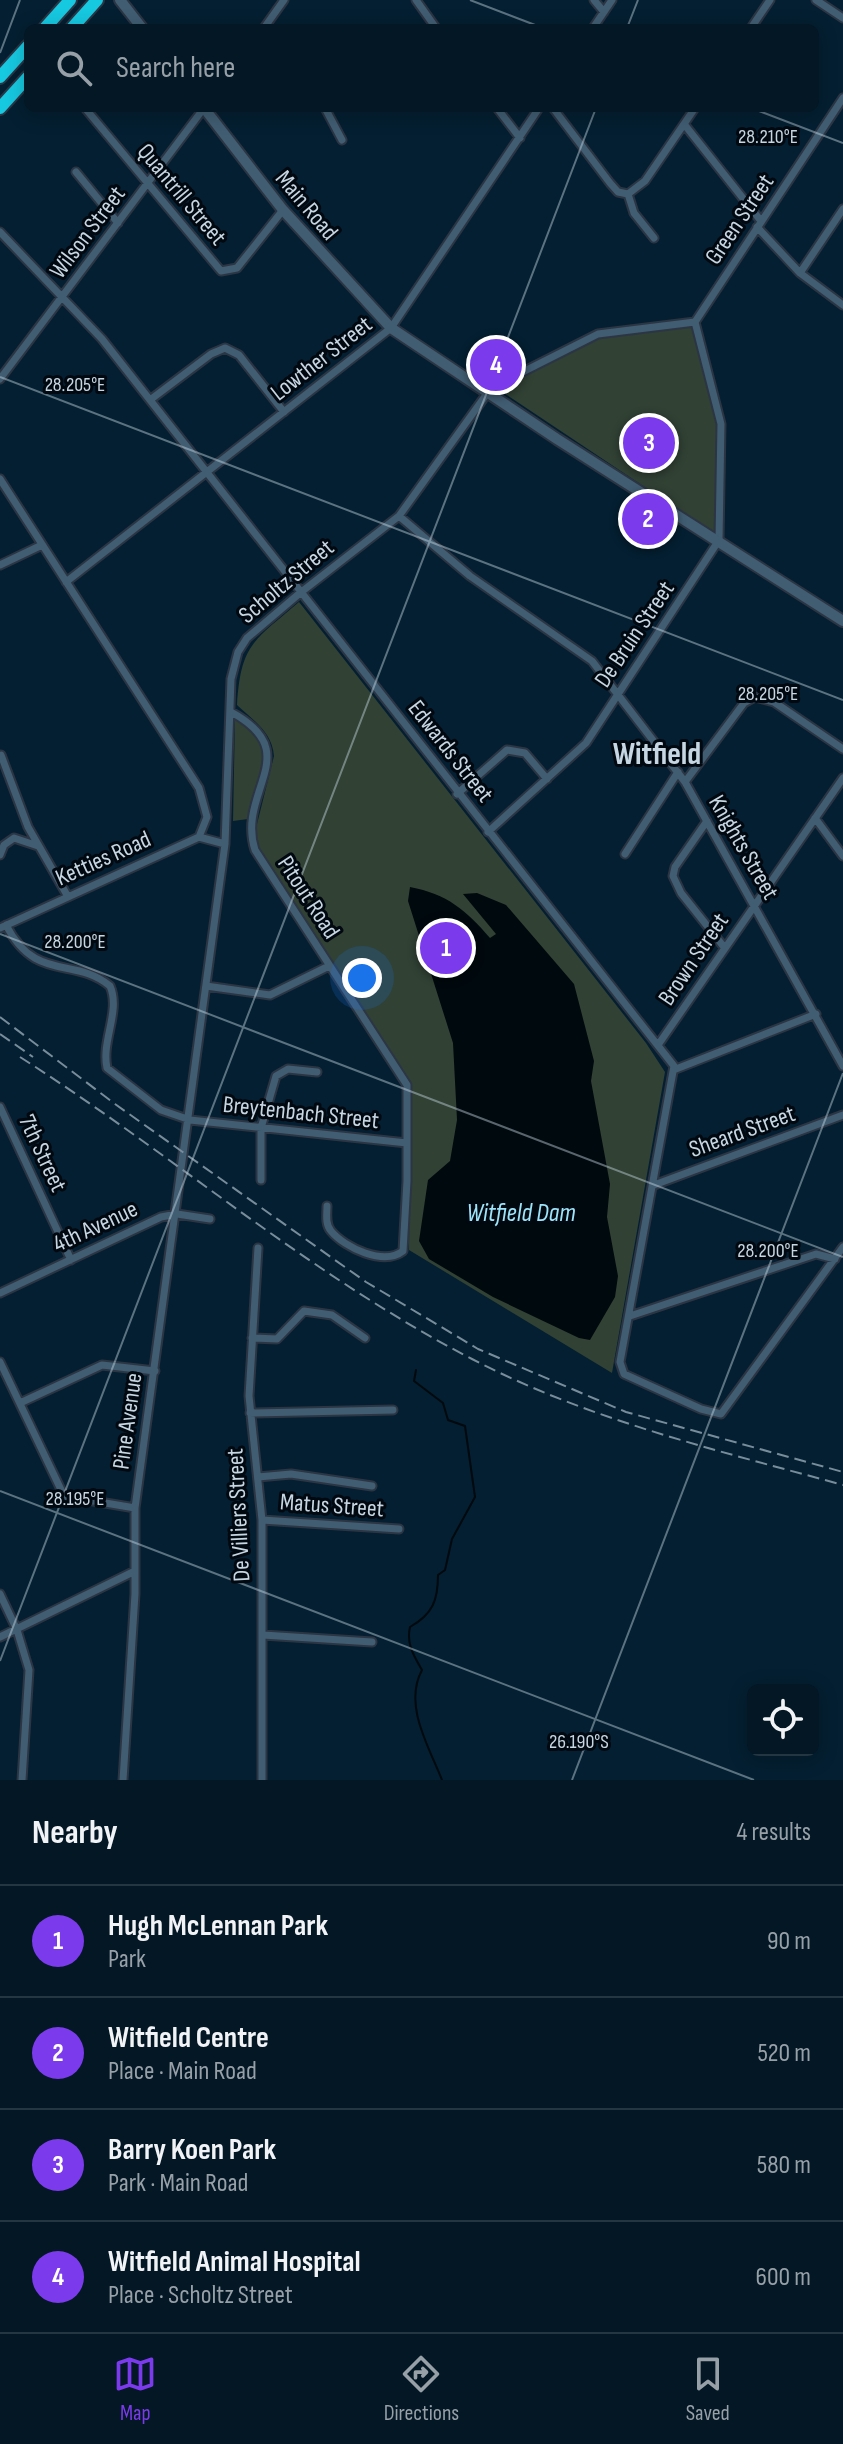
<!DOCTYPE html>
<html lang="en">
<head>
<meta charset="utf-8">
<style>
	:root { --surface:#031725; --page:#0d202d; --text:#f1f3f6; --muted:#979fa7; --line:#243642; --accent:#7c3aed }
	body { margin:0; font-family:"Sofia Sans Condensed",sans-serif; background:var(--page); color:var(--text) }
	.controls { position:absolute; right:24px; bottom:24px; display:grid; overflow:hidden; border-radius:12px; box-shadow:0 4px 20px #0003 }
	.controls button { width:72px; height:72px; display:grid; place-items:center; padding:0; border:0; border-bottom:2px solid var(--line); background:var(--surface); color:var(--text); font:40px sans-serif }
	.you { position:absolute; left:362px; top:978px; width:28px; height:28px; margin:-20px; border:6px solid #fff; border-radius:50%; background:#1a73e8; box-shadow:0 0 0 12px #1a73e833 }
	.badge { display:grid; place-items:center; width:52px; height:52px; border-radius:50%; background:var(--accent); color:#fff; font-size:26px; font-weight:700 }
	.pin { position:absolute; translate:-50% -50%; border:4px solid #fff; box-shadow:0 2px 8px #0006 }
	.list { margin:0; padding:0; list-style:none }
	h2 { display:flex; justify-content:space-between; align-items:center; height:104px; margin:0; padding:0 32px; font-size:34px }
	h2 small { font-size:26px; font-weight:400; color:var(--muted) }
	.list li { display:grid; grid-template-columns:52px 1fr auto; gap:24px; align-items:center; box-sizing:border-box; height:112px; padding:0 32px; border-top:2px solid var(--line) }
	.list b { display:block; font-size:30px; white-space:nowrap }
	.list p { margin:0; font-size:26px; white-space:nowrap; color:var(--muted) }
	.list em { font-size:26px; font-style:normal; color:var(--muted) }
	.icon { flex:none; width:44px; height:44px; fill:none; stroke:currentColor; stroke-width:2; stroke-linecap:round; stroke-linejoin:round }
	.map { position:relative; flex:none; width:843px; height:1780px; overflow:hidden }
	.search { position:absolute; background:var(--surface); box-shadow:0 4px 20px #0003; left:24px; right:24px; top:24px; height:88px; display:flex; align-items:center; gap:20px; box-sizing:border-box; padding:0 28px; border-radius:12px; color:var(--muted); font-size:30px }
	.sheet { height:552px; background:var(--surface) }
	nav { display:flex; justify-content:space-around; align-items:center; box-sizing:border-box; height:112px; border-top:2px solid var(--line); background:var(--surface); font-size:22px; color:var(--muted) }
	nav a { display:grid; justify-items:center; gap:4px }
	nav .on { color:var(--accent) }
	.map>svg:first-child { display:block }
	.green { fill:#314134 }
	.water { fill:#00090e }
	.lines { fill:none; stroke-linecap:round; stroke-linejoin:round }
	.stream { stroke:#00090e; stroke-width:2 }
	.street-casing { stroke:#2c3544; stroke-width:11 }
	.secondary-casing { stroke:#2c3544; stroke-width:14 }
	.highway-casing { stroke:#2c3544; stroke-width:16 }
	.street { stroke:#415d72; stroke-width:7 }
	.secondary { stroke:#415d72; stroke-width:10 }
	.highway { stroke:#16c8e0; stroke-width:12 }
	.rail { stroke:#788d9b; stroke-width:2; stroke-dasharray:12 6; stroke-linecap:butt }
	.ticks { fill:none; stroke:#c6d6e2; stroke-width:2; stroke-opacity:0.45 }
	.labels { text-anchor:middle; stroke-width:6; stroke-linejoin:round; paint-order:stroke }
	.street-label { font-size:24px; fill:#c6d6e2; stroke:#010810 }
	.water-label { font-size:26px; font-style:italic; fill:#9de4fa; stroke:#010810 }
	.district-label { font-size:32px; font-weight:bold; fill:#c6d6e2; stroke:#010810 }
	.ticks-label { font-size:20px; text-anchor:middle; fill:#c6d6e2; stroke:#010810; stroke-width:6; stroke-linejoin:round; paint-order:stroke }
</style>
</head>
<body>
<div class="map">
<svg width="843" height="1780" viewBox="0 0 843 1780">
	<rect width="100%" height="100%" fill="#041f31"/>
	<path class="green" d="M691,324L718,427L715,534L495,387L605,336Z
		M299,602L646,1043L665,1072L612,1373L409,1250L410,1086L258,853L256,828L274,756C272,732 254,721 237,705C241,643 254,641 299,602Z
		M235,717L263,744L265,755L248,819L233,821Z"/>
	<path class="water" d="M410,887C447,894 466,910 490,938L496,934L463,894L477,893L506,905L574,984L594,1061L591,1081L610,1184L607,1217L618,1276L615,1297L590,1340L579,1338L493,1297L429,1259L419,1241L428,1180L450,1161L457,1120L453,1043L408,901Z"/>
	<g class="lines">
		<path class="stream" d="M416,1370L414,1381L443,1403L448,1420L465,1426L475,1497L452,1539L445,1570L438,1575C438,1600 433,1614 410,1627C406,1644 414,1656 422,1670C403,1705 429,1747 442,1780"/>
		<defs>
			<path id="street" d="M416,0L436,28
				M594,0L604,12
				M816,0L843,18
				M264,28L284,0
				M593,28L612,0
				M751,28L770,0
				M85,108L221,271L237,268L283,210
				M325,108L342,140
				M497,108L520,138
				M553,108L610,183L618,192L628,194L645,181L695,108
				M684,124L761,221
				M76,172L118,223
				M628,194L634,213L654,238
				M757,227L800,273L843,305
				M0,232L102,339L674,1066L620,1362L624,1374L701,1409L721,1414L843,1247
				M800,273L843,209
				M695,322L843,98
				M0,379L204,108
				M150,400L211,354L225,348L239,355L284,412
				M0,479L199,788L207,817L199,837
				M399,516L470,576L592,661L685,782L843,1066
				M0,565L42,545
				M66,582L391,328L539,108
				M231,712C307,753 236,791 255,850L407,1085V1181L403,1251C384,1266 345,1248 331,1231C325,1224 327,1214 327,1206
				M1,755L28,827L67,895
				M685,782L744,703L755,697L774,702L843,749
				M457,794L507,750L525,753L547,779
				M815,818L843,856
				M707,821L675,867L673,876L681,893L724,947
				M488,832L586,743L719,540L721,424L695,322
				M625,854L678,772
				M0,855L4,845L14,838L38,846
				M6,925C36,983 74,956 110,986C121,1011 101,1041 107,1068L161,1110L190,1120L407,1143
				M0,928L199,837L225,844
				M206,986L270,995L329,966
				M658,1045L843,778
				M676,1069L816,1014
				M0,1107L71,1260
				M261,1180V1128L276,1076L288,1069L317,1072
				M654,1185L843,1115
				M258,1248L249,1396L262,1520V1780
				M0,1293L161,1217L177,1214L210,1219
				M630,1316L816,1254L835,1259
				M252,1338L277,1339L304,1311L332,1315L365,1338
				M0,1362L64,1496L135,1508
				M20,1403L102,1365L155,1371
				M250,1413L393,1410
				M258,1477L291,1474L372,1486
				M262,1520L399,1529
				M0,1594L17,1630L29,1670L22,1780
				M263,1635L372,1642
				M0,1637L135,1571
				M123,1780L135,1594V1508L225,844L231,679L238,652L247,638L300,593L399,516L491,388L598,334L695,322"/>
			<path id="secondary" d="M120,0L142,28
				M204,108L283,210L391,328L557,439L843,621"/>
			<path id="highway" d="M45,28L70,0
				M72,28L97,0
				M0,77L28,46
				M0,108L28,77"/>
		</defs>
		<use href="#street" class="street-casing"/>
		<use href="#secondary" class="secondary-casing"/>
		<use href="#highway" class="highway-casing"/>
		<use href="#street" class="street"/>
		<use href="#secondary" class="secondary"/>
		<use href="#highway" class="highway"/>
		<path class="rail" d="M0,1017L115,1104L366,1282L478,1349L626,1412L843,1472
			M0,1034L33,1057
			M20,1057C172,1154 311,1276 472,1359C589,1420 716,1450 843,1485"/>
	</g>
	<path class="ticks" d="M470,0L543,28M627,28L638,0M0,53L20,0M751,108L843,143M0,377L843,700M0,934L843,1257M0,1491L754,1780M0,1661L596,108M572,1780L843,1073"/>
	<g class="labels">
		<g class="street-label">
			<text transform="translate(182 194) rotate(50)" y="8">Quantrill Street</text>
			<text transform="translate(307 205) rotate(50)" y="8">Main Road</text>
			<text transform="translate(739 219) rotate(-56)" y="8">Green Street</text>
			<text transform="translate(87 232) rotate(-53)" y="8">Wilson Street</text>
			<text transform="translate(321 358) rotate(-38)" y="8">Lowther Street</text>
			<text transform="translate(286 581) rotate(-40)" y="8">Scholtz Street</text>
			<text transform="translate(634 634) rotate(-56)" y="8">De Bruin Street</text>
			<text transform="translate(451 751) rotate(52)" y="8">Edwards Street</text>
			<text transform="translate(744 847) rotate(60)" y="8">Knights Street</text>
			<text transform="translate(103 858) rotate(-24)" y="8">Ketties Road</text>
			<text transform="translate(309 897) rotate(57)" y="8">Pitout Road</text>
			<text transform="translate(693 959) rotate(-56)" y="8">Brown Street</text>
			<text transform="translate(301 1112) rotate(6)" y="8">Breytenbach Street</text>
			<text transform="translate(742 1131) rotate(-20)" y="8">Sheard Street</text>
			<text transform="translate(43 1153) rotate(65)" y="8">7th Street</text>
			<text transform="translate(95 1226) rotate(-25)" y="8">4th Avenue</text>
			<text transform="translate(127 1421) rotate(-82)" y="8">Pine Avenue</text>
			<text transform="translate(332 1505) rotate(4)" y="8">Matus Street</text>
			<text transform="translate(238 1515) rotate(-93)" y="8">De Villiers Street</text>
		</g>
		<g class="water-label">
			<text x="521" y="1221">Witfield Dam</text>
		</g>
		<g class="district-label">
			<text x="657" y="764">Witfield</text>
		</g>
	</g>
	<g class="ticks-label">
		<text x="768" y="143">28.210°E</text>
		<text x="75" y="391">28.205°E</text>
		<text x="768" y="700">28.205°E</text>
		<text x="75" y="948">28.200°E</text>
		<text x="768" y="1257">28.200°E</text>
		<text x="75" y="1505">28.195°E</text>
		<text x="579" y="1748">26.190°S</text>
	</g>
</svg>
<div class="controls">
<button><svg class="icon" aria-label="locate" viewBox="0 0 24 24"><circle cx="12" cy="12" r="6"/><path d="M12 2v4M12 18v4M2 12h4M18 12h4"/></svg></button>
</div>
<div class="you"></div>
<div class="pin badge" style="left:446px;top:948px">1</div>
<div class="pin badge" style="left:648px;top:519px">2</div>
<div class="pin badge" style="left:649px;top:443px">3</div>
<div class="pin badge" style="left:496px;top:365px">4</div>
<div class="search"><svg class="icon" aria-label="search" viewBox="0 0 24 24"><circle cx="10" cy="10" r="6"/><path d="M15 15l6 6"/></svg>Search here</div>
</div>
<section class="sheet">
<h2>Nearby<small>4 results</small></h2>
<ul class="list">
<li><span class="badge">1</span><div><b>Hugh McLennan Park</b><p>Park</p></div><em>90 m</em></li>
<li><span class="badge">2</span><div><b>Witfield Centre</b><p>Place · Main Road</p></div><em>520 m</em></li>
<li><span class="badge">3</span><div><b>Barry Koen Park</b><p>Park · Main Road</p></div><em>580 m</em></li>
<li><span class="badge">4</span><div><b>Witfield Animal Hospital</b><p>Place · Scholtz Street</p></div><em>600 m</em></li>
</ul>
</section>
<nav>
<a class="on"><svg class="icon" aria-label="map" viewBox="0 0 24 24"><path d="M3 6l6-2 6 2 6-2v14l-6 2-6-2-6 2zM9 4v14M15 6v14"/></svg>Map</a>
<a><svg class="icon" aria-label="directions" viewBox="0 0 24 24"><path d="M12 3l9 9-9 9-9-9zM9 14v-3h6M13 9l2 2-2 2"/></svg>Directions</a>
<a><svg class="icon" aria-label="saved" viewBox="0 0 24 24"><path d="M7 4h10v16l-5-4-5 4z"/></svg>Saved</a>
</nav>
</body>
</html>
